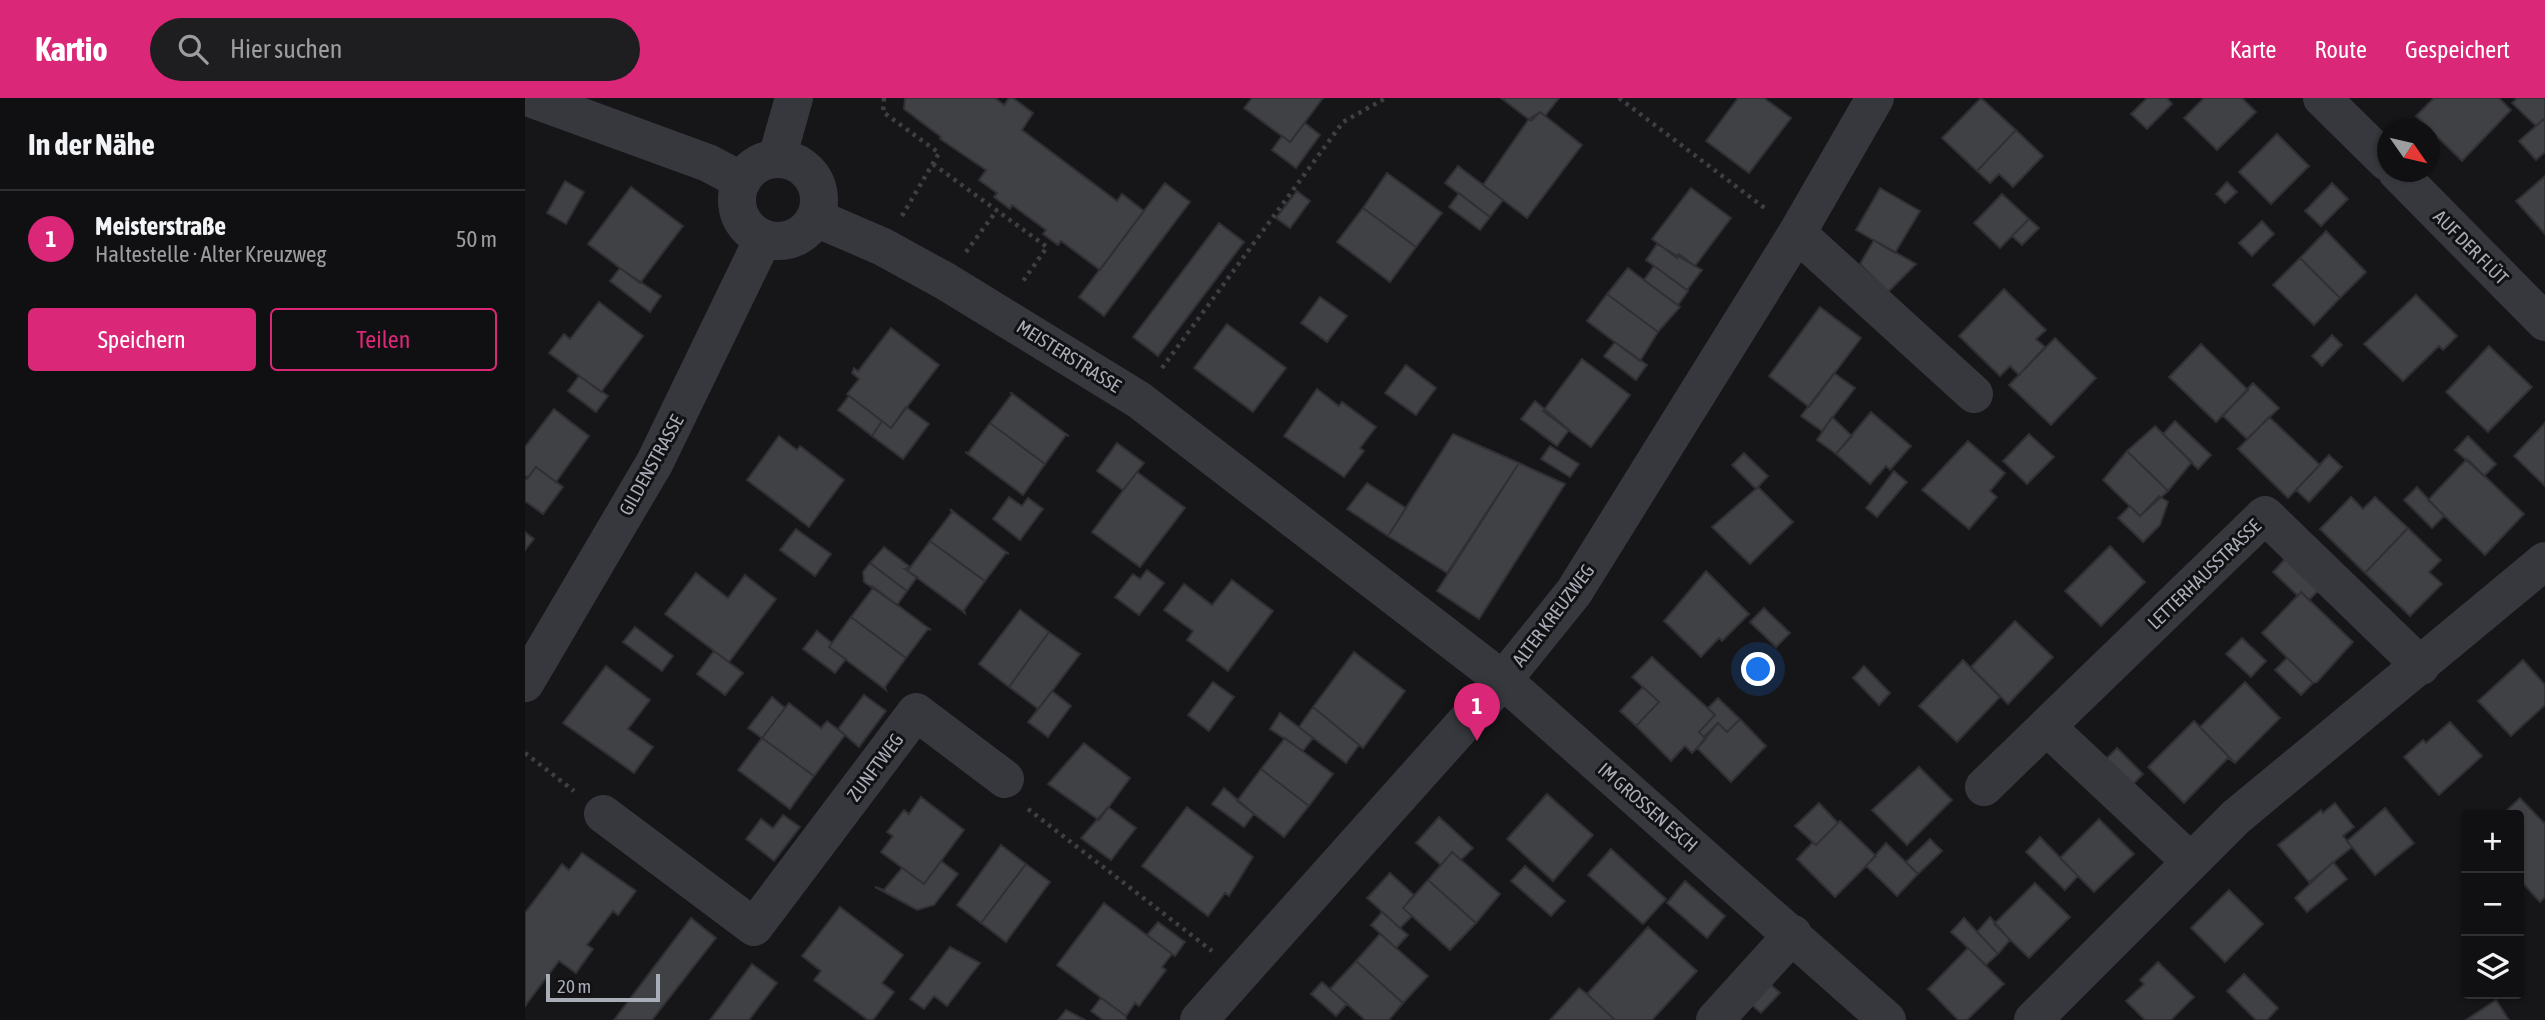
<!DOCTYPE html>
<html lang="de">
<head>
<meta charset="utf-8">
<style>
	:root { --surface:#101012; --page:#1e1e20; --text:#f1f3f6; --muted:#9c9d9f; --line:#303032; --accent:#db2777 }
	body { margin:0; font-family:"Asap Condensed",sans-serif; background:var(--page); color:var(--text) }
	.controls { position:absolute; right:21px; bottom:21px; display:grid; overflow:hidden; border-radius:7px; box-shadow:0 2px 5px #0004 }
	.controls button { width:63px; height:63px; display:grid; place-items:center; padding:0; border:0; border-bottom:2px solid var(--line); background:var(--surface); color:var(--text); font:35px sans-serif }
	.compass { position:absolute; left:1852px; top:21px; width:63px; height:63px; border-radius:50%; background:var(--surface); box-shadow:0 2px 5px #0004; rotate:124deg }
	.scale { position:absolute; left:21px; bottom:18px; width:114px; box-sizing:border-box; padding-left:7px; border:4px solid #a8adb8; border-top:0; font-size:19px; line-height:24px; white-space:nowrap; color:#a8adb8; -webkit-text-stroke:5px #111113; paint-order:stroke }
	.you { position:absolute; left:1234px; top:572px; width:24px; height:24px; margin:-18px; border:5px solid #fff; border-radius:50%; background:#1a73e8; box-shadow:0 0 0 10px #1a73e833 }
	.badge { display:grid; place-items:center; width:46px; height:46px; border-radius:50%; background:var(--accent); color:#fff; font-size:23px; font-weight:700 }
	.pin { position:absolute; translate:-50% -58px; filter:drop-shadow(0 2px 4px #0008) }
	.pin::after { content:''; position:absolute; top:37px; width:24px; height:21px; background:inherit; clip-path:polygon(0 0,100% 0,50% 100%) }
	.list { margin:0; padding:0; list-style:none }
	h2 { display:flex; justify-content:space-between; align-items:center; height:91px; margin:0; padding:0 28px; font-size:30px }
	h2 small { font-size:23px; font-weight:400; color:var(--muted) }
	.list li { display:grid; grid-template-columns:46px 1fr auto; gap:21px; align-items:center; box-sizing:border-box; height:98px; padding:0 28px; border-top:2px solid var(--line) }
	.list b { display:block; font-size:26px; white-space:nowrap }
	.list p { margin:0; font-size:23px; white-space:nowrap; color:var(--muted) }
	.list em { font-size:23px; font-style:normal; color:var(--muted) }
	.actions { display:flex; gap:14px; padding:21px 28px }
	.actions a { flex:1; padding:16px 0; border:2px solid var(--accent); border-radius:7px; text-align:center; font-size:24px; color:var(--accent) }
	.actions .main { background:var(--accent); color:#fff }
	.icon { flex:none; width:38px; height:38px; fill:none; stroke:currentColor; stroke-width:2; stroke-linecap:round; stroke-linejoin:round }
	.map { position:relative; flex:none; width:2020px; height:922px; overflow:hidden }
	header { display:flex; align-items:center; gap:42px; box-sizing:border-box; height:98px; padding:0 35px; background:var(--accent); color:#fff }
	header strong { font-size:33px }
	nav { display:flex; gap:38px; margin-inline-start:auto; font-size:24px }
	.search { width:490px; height:63px; background:var(--page); display:flex; align-items:center; gap:18px; box-sizing:border-box; padding:0 24px; border-radius:38px; color:var(--muted); font-size:26px }
	main { display:flex }
	aside { flex:1; background:var(--surface) }
	.map>svg:first-child { display:block }
	.building { fill:#404145; stroke:#303034; stroke-width:2 }
	.lines { fill:none; stroke-linecap:round; stroke-linejoin:round }
	.path { stroke:#3d3f44; stroke-width:4.5; stroke-dasharray:3.5 5; stroke-linecap:butt }
	.minor { stroke:#37383d; stroke-width:38 }
	.labels { text-anchor:middle; stroke-width:6; stroke-linejoin:round; paint-order:stroke }
	.street-label { font-size:19px; fill:#a8adb8; stroke:#111113 }
</style>
</head>
<body>
<header>
<strong>Kartio</strong>
<div class="search"><svg class="icon" aria-label="search" viewBox="0 0 24 24"><circle cx="10" cy="10" r="6"/><path d="M15 15l6 6"/></svg>Hier suchen</div>
<nav><a>Karte</a><a>Route</a><a>Gespeichert</a></nav>
</header>
<main>
<aside>
<h2>In der Nähe<small></small></h2>
<ul class="list">
<li><span class="badge">1</span><div><b>Meisterstraße</b><p>Haltestelle · Alter Kreuzweg</p></div><em>50 m</em></li>
</ul>
<div class="actions"><a class="main">Speichern</a><a>Teilen</a></div>
</aside>
<div class="map">
<svg width="2020" height="922" viewBox="0 0 2020 922">
	<rect width="100%" height="100%" fill="#161618"/>
	<path class="building" d="M380,0H470L479,7L484,0H488L508,15L497,32L592,103L597,96L619,113L575,172L536,143L533,147L518,136L521,132L487,107L485,111L469,99L472,95L454,82L461,72L415,41L416,39L379,11Z
		M727,0H798L765,44L719,10Z
		M976,0H1034L1020,18L1015,14L1006,23Z
		M1213,0H1239L1266,20L1224,75L1181,43Z
		M1456,0L1491,32L1452,73L1417,40Z
		M1622,0H1642L1647,6L1622,31L1606,16Z
		M1679,0H1717L1731,14L1692,52L1659,20Z
		M1909,0H1974L1986,12L1937,63L1891,18Z
		M1992,0H2020V20L2011,28L1987,5Z
		M1015,14L1057,47L1002,120L958,87L1004,21Z
		M2020,20V54L2011,62L1994,43Z
		M780,25L795,37L771,70L747,52L757,38L765,44Z
		M1491,32L1518,58L1488,89L1474,76L1465,85L1452,73Z
		M1752,36L1784,68L1746,106L1714,74Z
		M933,68L978,102L965,119L920,85Z
		M862,75L917,115L891,149L838,110Z
		M2020,78V136L1991,103Z
		M40,83L59,94L41,126L22,115Z
		M1702,84L1712,94L1700,105L1691,96Z
		M640,85L665,104L579,218L554,199Z
		M1807,85L1823,101L1796,128L1780,113Z
		M106,89L158,128L115,185L63,146Z
		M1166,90L1206,120L1170,168L1154,156L1152,160L1127,141Z
		M1355,90L1395,113L1370,155L1331,132Z
		M772,93L785,103L765,130L751,120Z
		M934,95L965,119L955,132L924,109Z
		M1477,96L1504,121L1475,150L1449,125Z
		M838,110L891,149L865,184L812,144Z
		M1504,121L1514,130L1497,147L1487,138Z
		M1737,123L1749,136L1727,158L1714,145Z
		M694,125L719,144L633,258L608,239Z
		M1801,133L1841,174L1815,200L1775,160Z
		M1349,142L1391,166L1363,194L1335,166Z
		M1132,146L1177,172L1162,192L1121,162Z
		M1775,160L1815,200L1789,227L1748,187Z
		M1129,168L1163,193L1153,207L1119,182Z
		M95,170L136,198L125,214L85,183Z
		M1103,170L1155,209L1133,234L1082,196Z
		M1479,191L1521,232L1511,241L1520,249L1494,277L1485,268L1475,278L1434,238Z
		M1082,196L1133,234L1115,263L1062,223Z
		M1891,197L1932,238L1918,252L1914,248L1878,283L1839,246Z
		M795,199L822,218L802,244L776,225Z
		M74,204L118,238L76,294L24,255L39,236L45,241Z
		M1295,209L1336,240L1284,309L1244,278Z
		M702,226L761,270L728,314L669,270Z
		M366,230L414,267L366,330L322,296L334,281L327,275L329,270L333,273Z
		M1807,237L1817,247L1797,268L1787,258Z
		M1530,240L1571,280L1526,327L1484,287Z
		M1090,244L1122,267L1111,282L1079,258Z
		M1676,246L1723,292L1691,324L1644,279Z
		M1964,248L2007,289L1963,334L1921,294Z
		M1057,261L1105,297L1066,349L1018,313Z
		M881,267L911,290L891,317L860,295Z
		M1309,275L1330,290L1297,333L1276,318Z
		M54,278L83,298L71,314L43,293Z
		M1728,285L1754,310L1722,341L1698,318Z
		M792,291L814,308L817,304L851,329L835,350L839,353L819,379L759,338Z
		M485,294L544,338L541,337L520,366L465,325L487,296Z
		M324,298L357,323L347,338L313,312Z
		M1010,303L1044,332L1032,348L996,321Z
		M381,309L404,326L378,361L347,338L357,323L366,330Z
		M29,311L64,338L31,384L11,369L3,380L0,377V349Z
		M1346,314L1386,348L1365,372L1361,368L1345,386L1311,356Z
		M1307,319L1327,338L1311,356L1292,342Z
		M1744,319L1795,367L1763,400L1713,351Z
		M1650,323L1686,357L1673,371L1638,336Z
		M465,325L520,366L498,397L440,354L443,355Z
		M2020,325V388L1989,358Z
		M1630,328L1667,364L1643,393L1602,353Z
		M928,336L994,365L922,475L863,438Z
		M1504,336L1529,359L1502,386L1478,363Z
		M254,338L272,352L275,348L319,382L284,429L222,382Z
		M1943,338L1971,366L1959,378L1930,352Z
		M1443,343L1480,375L1465,393L1472,399L1444,431L1397,392Z
		M592,345L619,365L598,392L572,373Z
		M1025,348L1054,366L1045,379L1016,361Z
		M1602,353L1643,393L1615,418L1578,382Z
		M1219,355L1243,378L1231,391L1207,367Z
		M1804,357L1817,369L1784,404L1771,392Z
		M1942,361L1999,416L1960,457L1903,402Z
		M994,365L1040,386L954,521L912,493Z
		M11,369L38,389L18,416L0,403V383Z
		M1369,373L1382,384L1352,419L1341,410Z
		M612,374L660,410L615,469L567,434Z
		M842,385L881,410L863,438L822,411Z
		M1233,389L1268,424L1225,466L1187,429Z
		M1892,389L1919,418L1907,430L1879,402Z
		M1634,398L1643,404L1635,427L1618,444L1593,420L1605,408L1615,418Z
		M484,399L497,408L503,400L518,411L495,442L468,421Z
		M1826,399L1838,411L1850,399L1883,430L1840,475L1795,431Z
		M425,411L484,456L481,455L460,483L405,443L427,414Z
		M1883,430L1916,462L1904,474L1917,486L1885,518L1840,475Z
		M271,431L306,456L290,478L255,452Z
		M0,434L9,441L0,452Z
		M405,443L460,483L439,512L440,515L380,471H384Z
		M1585,448L1620,484L1576,528L1540,493Z
		M359,449L385,469L380,471L392,479L382,493L345,465Z
		M1761,460L1794,492L1784,502L1776,494L1773,498L1748,474Z
		M345,465L382,493L372,507L339,484L338,474Z
		M622,472L639,485L614,517L590,499L608,476L615,481Z
		M1181,473L1224,516L1197,543L1194,540L1176,559L1139,523Z
		M171,475L203,500L220,477L251,501L204,564L140,516Z
		M707,482L748,513L703,573L662,542L668,533L639,512L659,486L687,507Z
		M346,488H347L406,532L403,531L381,560L326,519L348,490Z
		M1776,494L1828,544L1792,584L1788,585L1737,535Z
		M1239,510L1265,535L1251,549L1225,524Z
		M495,512L524,534L484,589L454,566Z
		M326,519L381,560L360,589L361,592L304,549Z
		M1490,523L1528,559L1483,606L1446,569Z
		M110,529L148,558L137,573L98,544Z
		M292,533L307,545L304,549L321,561L310,575L278,551Z
		M524,534L555,556L512,613V610L484,589Z
		M1717,540L1741,563L1726,579L1701,556Z
		M189,553L218,575L200,597L172,576Z
		M829,554L880,593L838,650L788,609Z
		M1127,559L1190,617L1174,634L1181,641L1167,655L1160,648L1146,663L1111,628L1134,604L1107,579Z
		M1762,560L1788,585L1776,597L1750,572Z
		M1438,562L1475,599L1432,644L1394,608Z
		M1998,562L2020,587V607L1986,638L1953,603Z
		M81,568L125,602L103,631L128,649L109,675L38,625Z
		M1339,568L1365,595L1354,607L1328,580Z
		M688,584L709,599L684,633L663,617Z
		M1720,584L1755,620L1710,665L1669,623L1675,629Z
		M1118,589L1134,604L1111,628L1095,613Z
		M527,593L546,608L523,639L503,624Z
		M339,597L361,613L334,649L313,631Z
		M247,599L260,610L237,640L223,630Z
		M1193,600L1215,621L1202,634L1193,625L1179,639L1174,634L1190,617L1183,610Z
		M264,605L296,630L302,623L320,637L289,678L237,640Z
		M788,609L834,647L821,665L774,629Z
		M755,615L788,640L778,653L745,631Z
		M1215,621L1241,648L1206,684L1172,650L1193,625L1202,634Z
		M1669,623L1710,665L1703,660L1659,705L1623,669Z
		M1925,624L1957,658L1914,697L1879,659L1898,642L1901,645Z
		M237,640L289,678L265,711L213,672Z
		M760,640L808,676L784,708L736,671Z
		M559,645L605,680L574,722L523,686Z
		M1592,650L1618,676L1602,692L1576,666Z
		M1394,669L1427,702L1382,747L1347,712Z
		M736,671L784,708L759,739L712,703Z
		M699,690L729,716L719,729L687,706Z
		M1022,696L1068,737L1028,783L982,741Z
		M396,699L439,732L399,786L356,754L368,738L362,734L379,712L384,716Z
		M1995,700L2020,726V799L2015,804L1994,781V717H1977Z
		M1294,705L1313,725L1291,747L1270,728Z
		M1810,705L1829,729L1818,738L1827,749L1784,784L1753,747L1796,712L1798,715Z
		M583,709L611,730L586,762L556,740Z
		M662,709L728,759L704,798L700,795L683,818L617,768Z
		M1860,710L1889,745L1850,777L1822,743Z
		M258,717L275,729L249,763L221,741L236,721L248,730Z
		M914,719L948,750L936,762L927,754L916,767L891,745Z
		M1574,721L1609,756L1569,794L1535,760Z
		M1315,723L1351,758L1310,799L1272,761L1288,744L1291,747Z
		M1515,739L1553,778L1540,792L1501,754Z
		M1405,741L1417,753L1393,776L1381,764Z
		M1361,745L1393,776L1372,798L1341,768Z
		M476,747L501,766L456,825L432,807Z
		M1086,751L1141,801L1118,826L1063,777Z
		M927,754L975,796L951,825L903,782Z
		M57,755L111,793L93,817L88,813L62,847L68,851L51,875L34,863L0,908V815L37,766L44,772Z
		M416,763L433,776L409,807L392,812L350,789L359,792L377,770L399,786Z
		M1808,764L1822,781L1782,814L1770,800Z
		M501,766L525,784L481,844L456,825Z
		M1000,768L1040,803L1026,818L986,783Z
		M865,775L889,797L878,810L887,818L875,830L842,800Z
		M903,782L951,825L925,852L878,810Z
		M1160,783L1200,818L1182,840L1142,805Z
		M1510,785L1545,819L1504,860L1469,826Z
		M1704,792L1738,826L1700,864L1666,830Z
		M579,805L647,856L637,869L641,872L614,908L610,905L601,918L532,867Z
		M315,809L378,857L357,885L369,894L348,922H343L289,882L296,873L277,858Z
		M857,814L883,837L871,850L846,827Z
		M1465,819L1485,842L1473,856L1452,834Z
		M166,820L191,840L127,922H89Z
		M1439,820L1473,856L1461,867L1426,834Z
		M633,824L660,844L650,858L622,837Z
		M1123,829L1172,873L1127,922H1090L1062,896Z
		M855,836L903,878L878,905L831,863Z
		M425,849L455,865L422,908L409,898L399,911L385,901Z
		M1443,850L1479,886L1442,922H1433L1403,891Z
		M831,863L878,905L864,922H840L805,891Z
		M1633,864L1669,899L1646,922H1620L1601,903L1619,886L1615,882Z
		M227,866L252,885L224,922H185Z
		M1719,876L1753,910L1742,922H1731L1702,893Z
		M1242,883L1255,895L1236,915L1223,904Z
		M797,884L822,906L811,918L786,896Z
		M1054,890L1062,896L1090,922H1025Z
		M576,900L601,918V922H578L566,913Z
		M1971,902L1984,922H1941Z
		M541,912L560,922H533Z"/>
	<g class="lines">
		<path class="path" d="M359,0L358,14L414,55L377,118
			M1094,0L1241,111
			M408,66L522,149L496,186
			M441,154L472,112
			M637,270L818,24L861,0
			M0,655L49,693
			M503,711L687,853"/>
		<path class="minor" d="M5,0L183,65L217,83
			M1797,0L1862,64
			M252,60L269,0
			M212 102a41 41 0 1 1 82 0a41 41 0 1 1-82 0Z
			M1872,74L2020,224
			M291,120L358,149L420,183L614,302L978,582L1362,922
			M1272,135L1449,296
			M0,585L130,364L238,141
			M1522,629L1666,764
			M1459,689L1740,417L1896,568
			M78,716L229,829L391,614L480,681
			M674,922L978,582L1049,494L1272,135L1350,0
			M1190,922L1268,836
			M1508,922L1711,719L2020,463"/>
	</g>
	<g class="labels">
		<g class="street-label">
			<text transform="translate(1946 149) rotate(45)" y="7">AUF DER FLÜT</text>
			<text transform="translate(544 258) rotate(32)" y="7">MEISTERSTRASSE</text>
			<text transform="translate(126 367) rotate(-61)" y="7">GILDENSTRASSE</text>
			<text transform="translate(1679 476) rotate(-44)" y="7">LETTERHAUSSTRASSE</text>
			<text transform="translate(1028 517) rotate(-53)" y="7">ALTER KREUZWEG</text>
			<text transform="translate(350 669) rotate(-53)" y="7">ZUNFTWEG</text>
			<text transform="translate(1123 709) rotate(41)" y="7">IM GROSSEN ESCH</text>
		</g>
	</g>
</svg>
<div class="controls">
<button>+</button>
<button>−</button>
<button><svg class="icon" aria-label="layers" viewBox="0 0 24 24"><path d="M12 4l9 5-9 5-9-5zM3 14l9 5 9-5"/></svg></button>
</div>
<svg class="compass" viewBox="-18 -18 36 36"><path d="M0-13l5 13h-10z" fill="#e53935"/><path d="M0 13l5-13h-10z" fill="#9c9d9f"/></svg>
<div class="scale">20 m</div>
<div class="you"></div>
<div class="pin badge" style="left:952px;top:643px">1</div>
</div>
</main>
</body>
</html>
